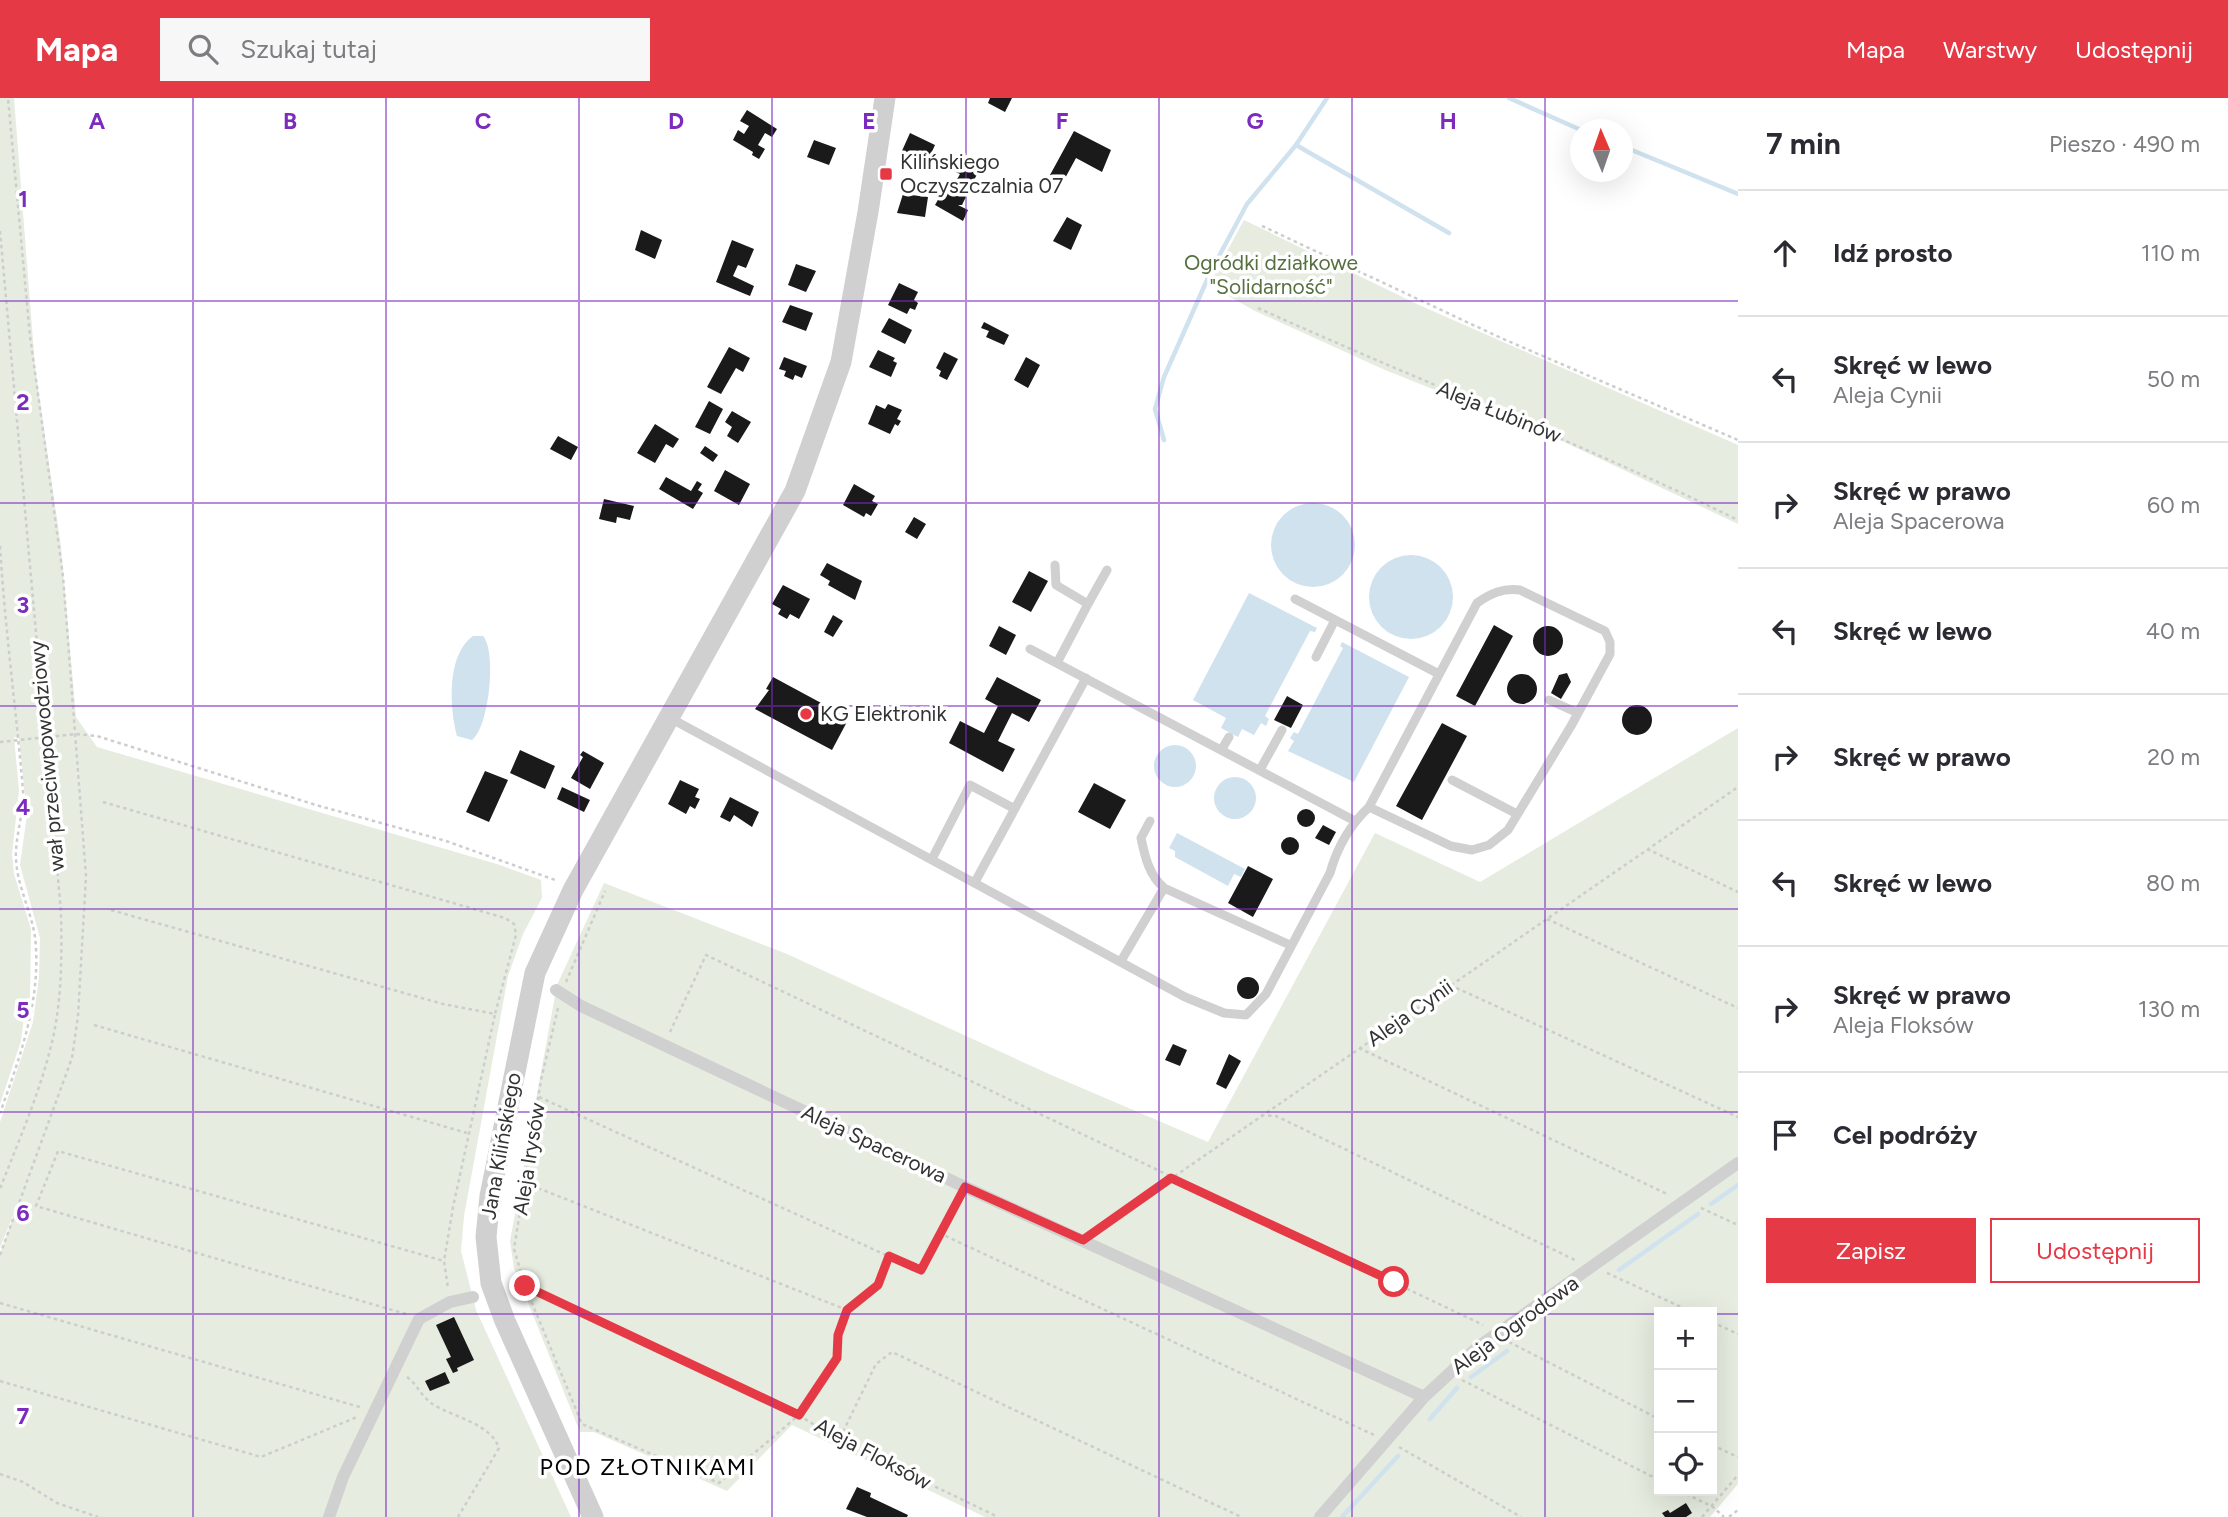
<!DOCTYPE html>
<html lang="pl">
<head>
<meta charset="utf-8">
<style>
	:root { --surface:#fff; --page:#f7f7f7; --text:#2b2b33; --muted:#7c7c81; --line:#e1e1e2; --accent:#e63946 }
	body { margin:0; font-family:Figtree,sans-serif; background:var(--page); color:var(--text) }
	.controls { position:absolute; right:21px; bottom:21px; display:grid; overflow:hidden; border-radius:0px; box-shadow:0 7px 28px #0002 }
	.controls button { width:63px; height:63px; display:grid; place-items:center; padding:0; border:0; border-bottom:2px solid var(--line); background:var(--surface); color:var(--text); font:35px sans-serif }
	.compass { position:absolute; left:1570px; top:21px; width:63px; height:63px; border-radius:50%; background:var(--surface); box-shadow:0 7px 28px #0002; rotate:358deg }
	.stop { position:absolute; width:21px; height:21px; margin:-16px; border:5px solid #e63946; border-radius:50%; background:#fff }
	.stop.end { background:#e63946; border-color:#fff; box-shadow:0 2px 7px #0008 }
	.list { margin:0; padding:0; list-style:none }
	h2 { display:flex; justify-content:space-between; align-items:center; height:91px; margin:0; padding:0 28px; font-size:30px }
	h2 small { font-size:23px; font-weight:400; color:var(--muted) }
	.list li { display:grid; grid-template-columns:46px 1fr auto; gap:21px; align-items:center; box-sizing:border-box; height:126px; padding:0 28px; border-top:2px solid var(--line) }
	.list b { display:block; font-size:26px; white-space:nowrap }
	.list p { margin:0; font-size:23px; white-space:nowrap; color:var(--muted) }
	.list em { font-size:23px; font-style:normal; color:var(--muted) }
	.actions { display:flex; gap:14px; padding:21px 28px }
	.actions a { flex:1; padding:16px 0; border:2px solid var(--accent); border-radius:0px; text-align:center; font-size:24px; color:var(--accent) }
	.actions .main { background:var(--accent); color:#fff }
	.icon { flex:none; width:38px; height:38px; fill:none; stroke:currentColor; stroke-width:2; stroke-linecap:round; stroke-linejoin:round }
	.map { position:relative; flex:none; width:1738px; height:1419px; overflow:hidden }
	header { display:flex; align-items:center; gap:42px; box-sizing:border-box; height:98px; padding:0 35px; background:var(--accent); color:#fff }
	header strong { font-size:33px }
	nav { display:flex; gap:38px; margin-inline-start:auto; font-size:24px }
	.search { width:490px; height:63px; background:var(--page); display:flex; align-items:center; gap:18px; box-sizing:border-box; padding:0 24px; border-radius:0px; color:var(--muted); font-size:26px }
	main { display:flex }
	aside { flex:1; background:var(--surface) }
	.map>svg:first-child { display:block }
	.green { fill:#e6ecdf; fill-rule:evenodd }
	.water { fill:#cfe2ee }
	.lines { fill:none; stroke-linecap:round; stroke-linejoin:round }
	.stream { stroke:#cfe2ee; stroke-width:4.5 }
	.building { fill:#1a1a1a }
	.path { stroke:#cdcdcd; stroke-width:2.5; stroke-dasharray:3.5 3.5; stroke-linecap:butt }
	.service { stroke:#d0d0d0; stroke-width:9 }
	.pedestrian { stroke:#d0d0d0; stroke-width:12 }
	.tertiary { stroke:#d0d0d0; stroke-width:21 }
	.route { stroke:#e63946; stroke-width:9 }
	.grid { fill:none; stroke:#7b2cbf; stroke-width:2; stroke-opacity:0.55 }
	.poi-dot { fill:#e63946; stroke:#fff; stroke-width:2.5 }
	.labels { text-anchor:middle; stroke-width:7; stroke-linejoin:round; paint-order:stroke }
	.poi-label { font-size:21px; fill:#333; stroke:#fff; text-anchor:start }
	.park-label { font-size:21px; fill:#56703f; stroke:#fff }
	.street-label { font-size:21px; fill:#333; stroke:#fff }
	.neighbourhood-label { font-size:23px; letter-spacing:2px; fill:#000; stroke:#fff }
	.grid-label { font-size:23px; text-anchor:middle; font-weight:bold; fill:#7b2cbf; stroke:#fff; stroke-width:7; stroke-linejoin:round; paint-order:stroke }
</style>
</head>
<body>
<header>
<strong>Mapa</strong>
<div class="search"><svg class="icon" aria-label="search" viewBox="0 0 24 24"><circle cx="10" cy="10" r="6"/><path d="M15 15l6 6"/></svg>Szukaj tutaj</div>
<nav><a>Mapa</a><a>Warstwy</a><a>Udostępnij</a></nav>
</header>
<main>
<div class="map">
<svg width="1738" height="1419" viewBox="0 0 1738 1419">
	<rect width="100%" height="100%" fill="#fff"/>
	<path class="green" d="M0,0H14L35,268L61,449L76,619L97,649L500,767L541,782L542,800L523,836L508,878L464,1118L461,1153L476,1212L571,1419H0V1155L22,1095L0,1150V1024L33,924L39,879L40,840L20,767L27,717L19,641L14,639L19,692L12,756L14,776L31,831L30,899L26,903L21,943L0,1006Z
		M1244,122L1419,207L1738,347V426L1558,341L1385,272L1255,213L1221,194L1211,183Z
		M1738,630V1386L1710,1419H985L792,1327L727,1393L594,1334H580L514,1170L510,1143L557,887L604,785L787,856L1049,976L1208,1044L1375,735L1480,784ZM1659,1214H1712V1393H1659Z"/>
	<path class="water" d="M1271 447a42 42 0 1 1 84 0a42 42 0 1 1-84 0Z
		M1369 499a42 42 0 1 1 84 0a42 42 0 1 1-84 0Z
		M1249,495L1317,530L1315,534L1310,533L1265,618L1269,621L1266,628L1261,625L1254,637L1242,631L1238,639L1221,630L1226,620L1193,602Z
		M473,538H483C497,553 489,630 472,642L457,638C449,609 447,556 473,538Z
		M1342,544L1409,579L1354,684L1288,653L1294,643L1290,640L1294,634L1298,636L1343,550L1340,548Z
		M1154 668a21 21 0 1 1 42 0a21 21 0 1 1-42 0Z
		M1214 700a21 21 0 1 1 42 0a21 21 0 1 1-42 0Z
		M1177,735L1245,771L1241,779L1234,776L1228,788L1175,759V753L1169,750Z"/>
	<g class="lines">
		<path class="stream" d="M1509,0L1581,32
			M1296,47L1449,135
			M1622,48L1738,96
			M1164,342L1155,311L1164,279L1211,173L1247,106L1296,47L1327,0
			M1711,1106L1738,1087
			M1619,1172L1698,1116
			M1471,1279L1507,1253
			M1430,1321L1457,1290
			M1342,1419L1398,1358"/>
	</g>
	<path class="building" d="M990,0H1012L1005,14L988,5Z
		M747,12L777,31L772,39L765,35L758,47L765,51L759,61L752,57L753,54L733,42L738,32L744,36L749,28L740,23Z
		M1074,33L1111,52L1102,74L1076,60L1063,84L1050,77Z
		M910,35L935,47L930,58L922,54L917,63L901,55Z
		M814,42L836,50L829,67L807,59Z
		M952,56L980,70L962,107H958L968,112L963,123L935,107L948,84L954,87L960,76L945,69Z
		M903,96L928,99L925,119L897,115Z
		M1067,119L1082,127L1071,152L1053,143Z
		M641,132L662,142L655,161L635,152Z
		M732,142L754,151L746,170L738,167L733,178L754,188L750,198L716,184Z
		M796,166L816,173L806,194L788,187Z
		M899,185L918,194L914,202L918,205L915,212L910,210L907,216L888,207Z
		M790,207L813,215L806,233L782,224Z
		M889,220L912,232L905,246L881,234Z
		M984,224L1009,237L1004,247L986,239L989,233L981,230Z
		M729,249L750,260L743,274L736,270L721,296L707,289Z
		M878,252L895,260L893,263L897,265L891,279L869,269Z
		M944,254L958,261L947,282L939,278L941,273L936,270Z
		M784,259L807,268L802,280L795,277L793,282L784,278L786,273L779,271Z
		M1026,259L1040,267L1028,290L1014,282Z
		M709,303L723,311L710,336L695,329Z
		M888,306L902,312L897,321L901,323L898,328L895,326L890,336L868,326L876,307L885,311Z
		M732,313L751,324L738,345L727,338L732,329L725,324Z
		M655,326L679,341L673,350L666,346L655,365L637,355Z
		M558,338L578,349L571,362L550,351Z
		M705,348L718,357L713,364L700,355Z
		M725,372L750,386L739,407L714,393Z
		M666,379L691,393L697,383L702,386L698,392L703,395L693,411L659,391Z
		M854,386L875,398L872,403L878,406L871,418L866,415L864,419L843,407Z
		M604,401L634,408L630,422L617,419L616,425L599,421Z
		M914,419L926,426L917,441L905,434Z
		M827,465L862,483L855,502L828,487L830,483L820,477Z
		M1029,473L1048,483L1031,514L1012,504Z
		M783,487L810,501L799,521L790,516L787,521L778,516L781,511L772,506Z
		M833,517L843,523L833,539L824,534Z
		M1494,527L1513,538L1475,608L1456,598Z
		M1533 543a15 15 0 1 1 30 0a15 15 0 1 1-30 0Z
		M999,528L1016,537L1006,557L989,548Z
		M1567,575L1571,584L1561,601L1551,595L1559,577Z
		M1507 591a15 15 0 1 1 30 0a15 15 0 1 1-30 0Z
		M773,579L849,620L832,652L755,611L769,592L766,591Z
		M997,579L1041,602L1029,624L1012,615L998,643L1015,651L1003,674L949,645L960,623L984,635L998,608L985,601Z
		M1287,598L1303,607L1291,630L1274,622Z
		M1622 622a15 15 0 1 1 30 0a15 15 0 1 1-30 0Z
		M1442,625L1467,638L1422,722L1396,708Z
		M520,652L555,668L545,691L510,675Z
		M583,653L604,665L590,691L571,680L583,659L580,657Z
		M485,673L508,682L489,724L466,714Z
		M680,682L699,691L695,699L700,701L695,711L690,708L686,716L668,706Z
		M1094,685L1126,702L1110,731L1078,714Z
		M562,689L590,702L584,714L557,701Z
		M730,699L759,714L752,729L734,717L730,724L720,719Z
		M1297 720a9 9 0 1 1 18 0a9 9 0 1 1-18 0Z
		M1323,727L1336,734L1329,747L1315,740Z
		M1281 748a9 9 0 1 1 18 0a9 9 0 1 1-18 0Z
		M1248,768L1273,781L1253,819L1228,805Z
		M1237 890a11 11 0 1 1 22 0a11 11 0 1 1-22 0Z
		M1173,946L1187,952L1180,968L1165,962Z
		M1229,956L1241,963L1226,991L1216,986Z
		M454,1219L474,1262L457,1270L458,1273L453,1275L446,1261L451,1259L436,1227Z
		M445,1274L450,1285L430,1293L425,1283Z
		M857,1389L871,1395L870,1399L908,1417L907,1419H867L846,1411Z
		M1686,1405L1692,1415L1686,1419H1665L1662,1415L1668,1412L1670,1415Z"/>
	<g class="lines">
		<path class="path" d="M1262,128L1501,240L1738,342
			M0,133L61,814C62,859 62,905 51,948C39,997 18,1044 0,1091
			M1258,210C1417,282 1581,345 1738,422
			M0,448C5,530 16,611 23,692C24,716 15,738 16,761C17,787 31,813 35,839C42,900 20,959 0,1015
			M0,644L76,636L97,638L316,707L446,743L558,783
			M103,704L505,820L514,826L516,837L495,916
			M1647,751L1738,794
			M111,812L443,906L495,916L453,1109L444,1163L448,1190
			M1547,821L1738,910
			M566,884L605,793
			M1450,887L1738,1019
			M558,910L541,982L514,1151L525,1188L582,1326L719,1385L799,1317L837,1260L838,1237L847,1212L878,1187L889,1158
			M94,927L467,1035
			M670,934L706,857L1483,1227
			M1359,950L1669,1097
			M539,999L921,1173L958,1101
			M1261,1017L1276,1018L1575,1162
			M525,1085L847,1212
			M1701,1110L1738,1127
			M1094,1134L1738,689
			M939,1135L1374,1337
			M0,1157L72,960L78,918L86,778L63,478L30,238L8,0
			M1607,1175L1692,1214
			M513,1190L525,1188L787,1310L841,1343L998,1419
			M0,1205L363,1310
			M406,1216L36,1108L58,1053L444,1163
			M1712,1224L1738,1236
			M1509,1244L1659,1321
			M407,1279C418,1287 421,1299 434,1307C454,1319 491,1326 499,1350L458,1419
			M1462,1282L1659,1382
			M0,1283L261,1359L357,1319
			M840,1340L876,1266L892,1254L1241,1419
			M1712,1347L1738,1359
			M1399,1349L1521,1419
			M0,1376L23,1384L57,1405L98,1419
			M1680,1393L1713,1409L1724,1419
			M1702,1419L1738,1377
			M1729,1419L1738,1412"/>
		<path class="service" d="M1055,467L1056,487L1088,506L1057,565
			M1295,501L1439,576
			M1088,506L1107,472
			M1030,551L1355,723
			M1316,559L1335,522
			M1549,602L1578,615
			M670,620L1185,899L1224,915L1246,917L1266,896L1330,775C1337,750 1350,727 1369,709L1477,505C1491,495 1503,490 1520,492L1605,533L1610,544V556L1571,628L1508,732L1489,747L1472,752L1451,748L1369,709
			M1222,651L1229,639
			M1261,670L1282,632
			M1452,682L1517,716
			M1150,723L1141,740C1145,759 1149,777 1164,790
			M932,761L970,687L1015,711
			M975,784L1086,580
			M1121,863L1164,790L1290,847"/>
		<path class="pedestrian" d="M556,892L581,908L965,1089L1424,1299
			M329,1419L343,1379L419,1221L450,1204L473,1199
			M1320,1419L1424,1299L1478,1249L1738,1065"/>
		<path class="tertiary" d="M593,1419L505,1223L491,1185L486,1139L490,1098L535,875L573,792L795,393L841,264L868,114L885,0"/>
	</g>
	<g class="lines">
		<path class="route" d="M525,1188L799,1317L837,1260L838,1237L847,1212L878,1187L889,1158L921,1172L965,1089L1083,1142L1171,1080L1394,1184"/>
	</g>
	<path class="grid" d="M193,0V1419M386,0V1419M579,0V1419M772,0V1419M966,0V1419M1159,0V1419M1352,0V1419M1545,0V1419M0,203H1738M0,405H1738M0,608H1738M0,811H1738M0,1014H1738M0,1216H1659M1712,1216H1738"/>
	<g class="poi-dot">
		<rect x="879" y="69" width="14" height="14" rx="3.5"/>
		<circle cx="806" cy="616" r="7"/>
	</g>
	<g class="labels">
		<g class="poi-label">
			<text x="900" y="71">Kilińskiego<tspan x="900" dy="24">Oczyszczalnia 07</tspan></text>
			<text x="820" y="623">KG Elektronik</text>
		</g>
		<g class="park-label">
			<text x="1271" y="172">Ogródki działkowe<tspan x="1271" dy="24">"Solidarność"</tspan></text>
		</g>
		<g class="street-label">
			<text transform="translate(1499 314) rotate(22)" y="7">Aleja Łubinów</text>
			<text transform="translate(47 658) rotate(-95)" y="7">wał przeciwpowodziowy</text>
			<text transform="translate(1410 915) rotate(-35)" y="7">Aleja Cynii</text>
			<text transform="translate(874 1046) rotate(25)" y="7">Aleja Spacerowa</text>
			<text transform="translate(501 1048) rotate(-80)" y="7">Jana Kilińskiego</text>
			<text transform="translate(529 1061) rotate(-81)" y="7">Aleja Irysów</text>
			<text transform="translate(1515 1227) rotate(-36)" y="7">Aleja Ogrodowa</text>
			<text transform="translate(873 1356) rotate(28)" y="7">Aleja Floksów</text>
		</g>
		<g class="neighbourhood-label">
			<text x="648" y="1377">POD ZŁOTNIKAMI</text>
		</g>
	</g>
	<g class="grid-label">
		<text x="97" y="31">A</text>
		<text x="290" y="31">B</text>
		<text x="483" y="31">C</text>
		<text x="676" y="31">D</text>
		<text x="869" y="31">E</text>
		<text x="1062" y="31">F</text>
		<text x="1255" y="31">G</text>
		<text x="1448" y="31">H</text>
		<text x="23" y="109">1</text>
		<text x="23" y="312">2</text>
		<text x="23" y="515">3</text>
		<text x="23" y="717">4</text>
		<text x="23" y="920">5</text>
		<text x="23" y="1123">6</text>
		<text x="23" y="1326">7</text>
	</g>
</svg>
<div class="controls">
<button>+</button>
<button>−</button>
<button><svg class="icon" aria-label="locate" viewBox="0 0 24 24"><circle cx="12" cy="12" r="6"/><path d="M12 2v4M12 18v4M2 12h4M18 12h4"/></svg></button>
</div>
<svg class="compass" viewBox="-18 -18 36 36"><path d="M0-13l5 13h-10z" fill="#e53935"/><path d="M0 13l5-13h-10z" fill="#7c7c81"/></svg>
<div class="stop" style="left:1394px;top:1184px"></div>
<div class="stop end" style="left:525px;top:1188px"></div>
</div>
<aside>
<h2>7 min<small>Pieszo · 490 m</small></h2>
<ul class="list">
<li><svg class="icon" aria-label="ahead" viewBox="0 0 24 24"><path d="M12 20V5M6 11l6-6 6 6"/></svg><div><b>Idź prosto</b></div><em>110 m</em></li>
<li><svg class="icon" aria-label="left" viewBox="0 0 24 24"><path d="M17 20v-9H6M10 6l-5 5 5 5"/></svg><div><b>Skręć w lewo</b><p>Aleja Cynii</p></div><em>50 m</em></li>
<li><svg class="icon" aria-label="right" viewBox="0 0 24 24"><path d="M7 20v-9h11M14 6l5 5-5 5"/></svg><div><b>Skręć w prawo</b><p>Aleja Spacerowa</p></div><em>60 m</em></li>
<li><svg class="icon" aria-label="left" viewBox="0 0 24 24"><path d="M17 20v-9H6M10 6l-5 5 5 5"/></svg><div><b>Skręć w lewo</b></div><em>40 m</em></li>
<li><svg class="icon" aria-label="right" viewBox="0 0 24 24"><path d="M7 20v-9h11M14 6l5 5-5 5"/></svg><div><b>Skręć w prawo</b></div><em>20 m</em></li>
<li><svg class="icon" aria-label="left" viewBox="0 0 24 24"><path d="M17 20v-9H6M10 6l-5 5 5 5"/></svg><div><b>Skręć w lewo</b></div><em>80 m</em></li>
<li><svg class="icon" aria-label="right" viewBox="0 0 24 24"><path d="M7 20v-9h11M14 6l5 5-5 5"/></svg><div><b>Skręć w prawo</b><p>Aleja Floksów</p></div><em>130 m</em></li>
<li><svg class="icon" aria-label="arrive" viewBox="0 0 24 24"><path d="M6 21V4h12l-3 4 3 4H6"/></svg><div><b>Cel podróży</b></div></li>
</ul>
<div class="actions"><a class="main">Zapisz</a><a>Udostępnij</a></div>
</aside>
</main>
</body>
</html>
